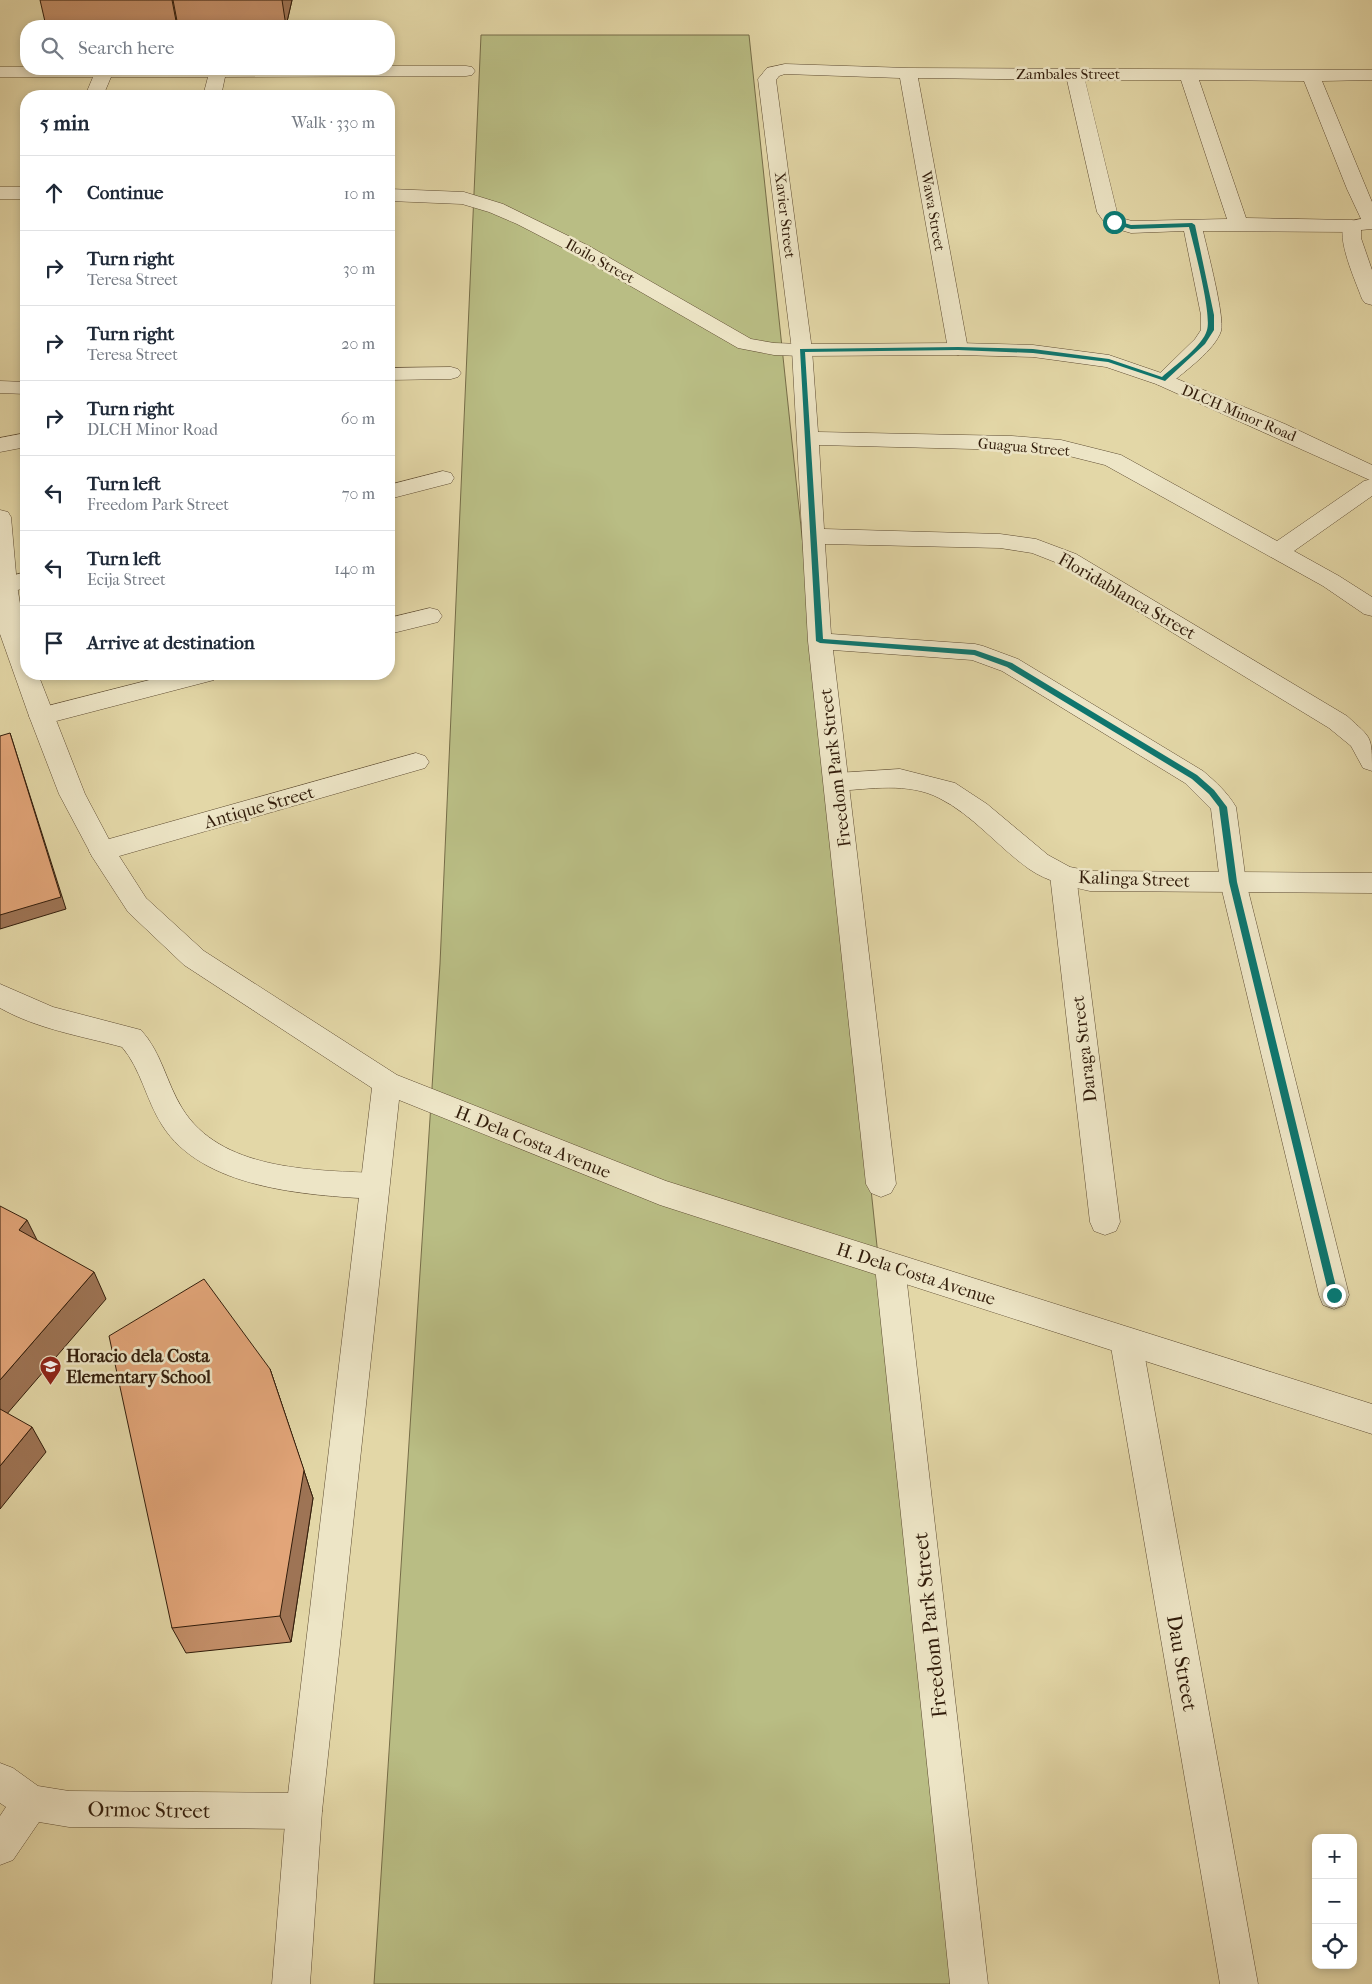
<!DOCTYPE html>
<html lang="en">
<head>
<meta charset="utf-8">
<style>
	:root { --surface:#fff; --page:#f6f6f7; --text:#1f2937; --muted:#747a83; --line:#e0e1e3 }
	body { margin:0; font-family:"IM FELL French Canon",serif; background:var(--page); color:var(--text) }
	.controls { position:absolute; right:15px; bottom:15px; display:grid; overflow:hidden; border-radius:10px; box-shadow:0 2px 8px #0003 }
	.controls button { width:45px; height:45px; display:grid; place-items:center; padding:0; border:0; border-bottom:1px solid var(--line); background:var(--surface); color:var(--text); font:25px sans-serif }
	.stop { position:absolute; width:15px; height:15px; margin:-11px; border:4px solid #0f766e; border-radius:50%; background:#fff }
	.stop.end { background:#0f766e; border-color:#fff; box-shadow:0 1px 5px #0008 }
	.list { margin:0; padding:0; list-style:none }
	h2 { display:flex; justify-content:space-between; align-items:center; height:65px; margin:0; padding:0 20px; font-size:21px }
	h2 small { font-size:16px; font-weight:400; color:var(--muted) }
	.list li { display:grid; grid-template-columns:32px 1fr auto; gap:15px; align-items:center; box-sizing:border-box; height:75px; padding:0 20px; border-top:1px solid var(--line) }
	.list b { display:block; font-size:19px; white-space:nowrap }
	.list p { margin:0; font-size:16px; white-space:nowrap; color:var(--muted) }
	.list em { font-size:16px; font-style:normal; color:var(--muted) }
	.icon { flex:none; width:28px; height:28px; fill:none; stroke:currentColor; stroke-width:2; stroke-linecap:round; stroke-linejoin:round }
	.map { position:relative; flex:none; width:1372px; height:1984px; overflow:hidden }
	.search { position:absolute; background:var(--surface); box-shadow:0 2px 8px #0003; left:20px; top:20px; width:375px; height:55px; display:flex; align-items:center; gap:12px; box-sizing:border-box; padding:0 18px; border-radius:20px; color:var(--muted); font-size:19px }
	.panel { position:absolute; background:var(--surface); box-shadow:0 2px 8px #0003; left:20px; top:90px; width:375px; height:590px; border-radius:20px }
	.map>svg:first-child { display:block }
	.green { fill:#b9bd84; stroke:#766d48 }
	.lines { fill:none; stroke-linecap:round; stroke-linejoin:round }
	.service-casing { stroke:#5e4c32; stroke-width:1 }
	.minor-casing { stroke:#5e4c32; stroke-width:1 }
	.service { fill:#ede5c6; fill-rule:evenodd }
	.minor { fill:#ede5c6; fill-rule:evenodd }
	.wall { fill:#c28e68; stroke:#321d0b }
	.shaded-wall { fill:#9e7455; stroke:#321d0b }
	.building { fill:#e2a579; stroke:#321d0b }
	.route { fill:#0f766e }
	.labels { text-anchor:middle; stroke-width:5; stroke-linejoin:round; paint-order:stroke }
	.far-street-label { font-size:15px; fill:#321d0b; stroke:#ede5c6 }
	.street-label { font-size:18px; fill:#321d0b; stroke:#ede5c6 }
	.poi-label { font-size:18px; font-weight:bold; fill:#321d0b; stroke:#ede5c6; text-anchor:start }
	.near-street-label { font-size:21px; fill:#321d0b; stroke:#ede5c6 }
</style>
</head>
<body>
<div class="map">
<svg width="1372" height="1984" viewBox="0 0 1372 1984">
	<rect width="100%" height="100%" fill="#e3d7a7"/>
	<filter id="stains"><feTurbulence type="fractalNoise" baseFrequency=".004" numOctaves="4"/><feColorMatrix values="0 0 0 0 .2 0 0 0 0 .09 0 0 0 0 .02 0 0 0 .5 -.17"/></filter>
	<radialGradient id="worn" r=".72"><stop offset=".6" stop-color="#630" stop-opacity="0"/><stop offset="1" stop-color="#630" stop-opacity=".3"/></radialGradient>
	<path class="green" d="M481,35H749L955,1984H374L440,964Z"/>
	<g class="lines">
		<defs>
			<path id="service" d="M785,64L908,68L1372,70V80L1322,81L1372,202V227L1365,225L1362,221L1347,189L1304,81L1199,80L1246,218L1352,220L1359,222L1362,226L1359,230L1352,232L1203,231C1207,249 1225,317 1221,331C1215,350 1185,371 1170,384L1163,386L1156,384L1153,380L1195,339L1201,330V315L1184,231L1131,233L1107,226L1097,212L1067,80L918,78L968,349L965,353L958,355L951,353L948,349L900,78L785,74L779,76L776,80L812,350L818,432L1012,436L1061,440L1121,455L1277,541L1364,481L1372,479V496L1294,551L1339,576L1372,597V616L1364,614L1323,586L1105,465L1061,454L1012,450L819,445L824,529L1000,534L1036,539L1076,554L1347,716C1372,739 1372,735 1372,771L1363,768L1351,746L1329,728L1060,564L1032,553L1000,548L825,544L831,634L975,644L983,646L1018,659L1203,771C1216,782 1227,792 1236,807L1246,882L1349,1295L1345,1305L1334,1309L1323,1305L1319,1295L1220,882L1211,809L1185,783L1002,671L972,660L833,650L896,1184L891,1193L881,1197L871,1193L866,1184L808,641L792,350L758,79L767,68ZM1085,80H1181L1227,219L1132,221L1121,218L1117,212Z
				M389,66H466L472,67L475,71L472,75L466,76L225,77L221,96H203L208,77H111L103,96H85L93,77H0V67H26V69H389Z
				M451,367L458,369L461,373L458,377L451,379L389,380V368Z
				M0,381L26,382V394L0,393Z
				M26,433V447L0,452V438Z
				M443,471L451,473L454,478L451,483L389,499V485Z
				M26,572V588L5,593L0,591V579Z
				M430,608L438,610L442,616L438,622L389,634V618Z
				M173,674H217L214,680L41,725L32,722L29,716L32,710Z
				M416,753L425,756L429,762L425,768L102,861L93,858L89,851L93,844L102,841Z
				M1063,865L1072,868L1076,875L1120,1222L1116,1231L1105,1235L1094,1231L1090,1222L1050,875L1054,868Z
				M0,984L53,1007L141,1030C162,1053 166,1082 182,1108C220,1170 310,1170 374,1173L384,1177L389,1186L384,1195L374,1199C306,1195 202,1189 162,1125C146,1100 141,1069 122,1047C81,1036 37,1029 0,1008Z
				M890,1253L901,1257L905,1266L988,1984H950L875,1266L879,1257Z
				M1126,1327L1137,1331L1142,1341L1258,1984H1220L1110,1341L1115,1331Z
				M0,1763L13,1768L38,1786L69,1791L304,1793L317,1798L322,1811L317,1824L304,1829L69,1827L39,1822L13,1860L0,1865V1816L6,1807L0,1803Z"/>
			<path id="minor" d="M0,187H26V199H0Z
				M389,189L464,192L503,204L589,246L751,339L774,343L802,344L958,343L1033,345L1109,355L1170,376L1285,424L1372,465V481L1156,384L1106,367L1033,357L958,355L802,356L774,355L738,348L575,254L517,224L489,212L462,204L389,201Z
				M1372,217V229L1361,230V238L1372,270V305L1365,303L1362,299C1356,282 1335,237 1345,222Z
				M0,510L8,512L11,517L17,585L26,641V674H38L85,794L112,845L146,898L204,951L397,1075L666,1181L1372,1404V1434L660,1205L399,1100L322,1811L310,1984H272L286,1811L372,1088L184,965L128,912L93,858L59,794L29,716L0,634Z
				M900,769L955,783L987,804L1048,855L1070,867L1090,871L1372,873V893L1090,891C1068,886 1048,882 1029,869C998,847 973,815 939,798C908,782 870,789 837,791L828,788L824,782L828,776L837,773Z"/>
		</defs>
		<use href="#service" class="service-casing"/>
		<use href="#minor" class="minor-casing"/>
		<use href="#service" class="service"/>
		<use href="#minor" class="minor"/>
	</g>
	<path class="wall" d="M40,0H292L286,26H46Z
		M270,1369L313,1498L291,1642L186,1653L172,1628Z"/>
	<path class="shaded-wall" d="M172,0H173L178,26H177Z
		M282,0H292L286,26Z
		M10,733L66,909L0,929V915Z
		M27,1220L41,1248L19,1230Z
		M94,1272L106,1299L0,1422V1380Z
		M270,1369L313,1498L291,1642L280,1616Z
		M32,1427L46,1452L0,1509V1466Z"/>
	<path class="building" d="M10,733L61,897L0,915V736Z
		M0,1206L27,1220L19,1230L94,1272L0,1380Z
		M204,1279L270,1369L304,1470L280,1616L172,1628L109,1336Z
		M0,1409L32,1427L0,1466Z"/>
	<path class="route" d="M1114,220L1131,225L1192,223L1195,225L1214,315V330L1205,344L1165,381L1108,362L1033,353L958,350L805,352L823,639L975,650L1012,663L1197,775L1214,790L1227,807L1237,882L1338,1295L1334,1299L1329,1295L1229,882L1219,807L1209,794L1192,779L1007,667L974,655L820,643L816,641L800,349L958,347L1033,349L1109,359L1162,377C1174,366 1203,346 1207,330C1212,315 1194,246 1189,227L1131,229L1112,223Z"/>
	<defs>
		<symbol id="school-pin" viewBox="-11 -11 22 30"><path d="M0 17L-7.5 6A9.5 9.5 0 1 1 7.5 6Z" fill="#8f2418" stroke="#ede5c6"/><path d="M0-5L7-2L0 1L-7-2ZM-4 1L0 2.5L4 1V4Q0 6-4 4Z" fill="#fff"/></symbol>
	</defs>
	<g fill-rule="evenodd">
		<use href="#school-pin" x="38" y="1354" width="25" height="34"/>
	</g>
	<g class="labels">
		<g class="far-street-label">
			<text x="1068" y="79">Zambales Street</text>
			<text transform="translate(933 211) rotate(80)" y="5">Wawa Street</text>
			<text transform="translate(785 215) rotate(83)" y="5">Xavier Street</text>
			<text transform="translate(600 261) rotate(29)" y="5">Iloilo Street</text>
			<text transform="translate(1239 413) rotate(23)" y="5">DLCH Minor Road</text>
			<text transform="translate(1024 447) rotate(5)" y="5">Guagua Street</text>
		</g>
		<g class="street-label">
			<text transform="translate(1127 596) rotate(30)" y="6">Floridablanca Street</text>
			<text transform="translate(835 768) rotate(-97)" y="6">Freedom Park Street</text>
			<text transform="translate(259 807) rotate(-16)" y="6">Antique Street</text>
			<text transform="translate(1134 879) rotate(2)" y="6">Kalinga Street</text>
			<text transform="translate(1084 1049) rotate(-97)" y="6">Daraga Street</text>
			<text transform="translate(533 1142) rotate(22)" y="6">H. Dela Costa Avenue</text>
			<text transform="translate(916 1274) rotate(18)" y="6">H. Dela Costa Avenue</text>
		</g>
		<g class="poi-label">
			<text x="66" y="1362">Horacio dela Costa<tspan x="66" dy="21">Elementary School</tspan></text>
		</g>
		<g class="near-street-label">
			<text transform="translate(930 1625) rotate(-96)" y="7">Freedom Park Street</text>
			<text transform="translate(1182 1663) rotate(80)" y="7">Dau Street</text>
			<text transform="translate(149 1810) rotate(1)" y="7">Ormoc Street</text>
		</g>
	</g>
	<rect width="100%" height="100%" filter="url(#stains)"/>
	<rect width="100%" height="100%" fill="url(#worn)"/>
</svg>
<div class="controls">
<button>+</button>
<button>−</button>
<button><svg class="icon" aria-label="locate" viewBox="0 0 24 24"><circle cx="12" cy="12" r="6"/><path d="M12 2v4M12 18v4M2 12h4M18 12h4"/></svg></button>
</div>
<div class="stop" style="left:1114px;top:222px"></div>
<div class="stop end" style="left:1334px;top:1295px"></div>
<div class="search"><svg class="icon" aria-label="search" viewBox="0 0 24 24"><circle cx="10" cy="10" r="6"/><path d="M15 15l6 6"/></svg>Search here</div>
<section class="panel">
<h2>5 min<small>Walk · 330 m</small></h2>
<ul class="list">
<li><svg class="icon" aria-label="ahead" viewBox="0 0 24 24"><path d="M12 20V5M6 11l6-6 6 6"/></svg><div><b>Continue</b></div><em>10 m</em></li>
<li><svg class="icon" aria-label="right" viewBox="0 0 24 24"><path d="M7 20v-9h11M14 6l5 5-5 5"/></svg><div><b>Turn right</b><p>Teresa Street</p></div><em>30 m</em></li>
<li><svg class="icon" aria-label="right" viewBox="0 0 24 24"><path d="M7 20v-9h11M14 6l5 5-5 5"/></svg><div><b>Turn right</b><p>Teresa Street</p></div><em>20 m</em></li>
<li><svg class="icon" aria-label="right" viewBox="0 0 24 24"><path d="M7 20v-9h11M14 6l5 5-5 5"/></svg><div><b>Turn right</b><p>DLCH Minor Road</p></div><em>60 m</em></li>
<li><svg class="icon" aria-label="left" viewBox="0 0 24 24"><path d="M17 20v-9H6M10 6l-5 5 5 5"/></svg><div><b>Turn left</b><p>Freedom Park Street</p></div><em>70 m</em></li>
<li><svg class="icon" aria-label="left" viewBox="0 0 24 24"><path d="M17 20v-9H6M10 6l-5 5 5 5"/></svg><div><b>Turn left</b><p>Ecija Street</p></div><em>140 m</em></li>
<li><svg class="icon" aria-label="arrive" viewBox="0 0 24 24"><path d="M6 21V4h12l-3 4 3 4H6"/></svg><div><b>Arrive at destination</b></div></li>
</ul>
</section>
</div>
</body>
</html>
